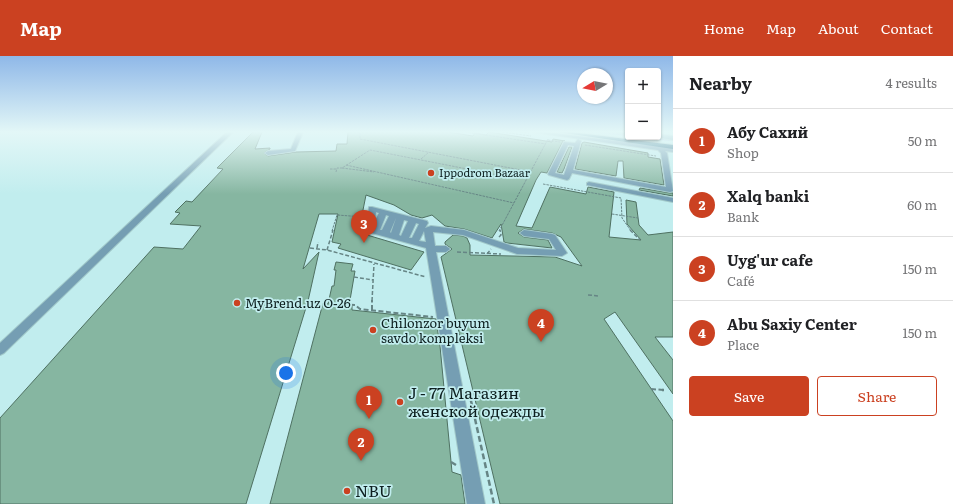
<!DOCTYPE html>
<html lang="en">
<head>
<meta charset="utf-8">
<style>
	:root { --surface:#fff; --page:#f6f6f6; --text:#202124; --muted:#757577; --line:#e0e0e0; --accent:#cb4121 }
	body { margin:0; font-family:Literata,serif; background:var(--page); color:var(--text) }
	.controls { position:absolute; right:12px; top:12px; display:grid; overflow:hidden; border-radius:4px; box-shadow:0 1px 3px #0004 }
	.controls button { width:36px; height:36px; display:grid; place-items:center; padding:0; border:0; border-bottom:1px solid var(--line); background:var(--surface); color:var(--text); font:20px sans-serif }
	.compass { position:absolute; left:577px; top:12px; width:36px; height:36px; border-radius:50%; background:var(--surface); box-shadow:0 1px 3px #0004; rotate:260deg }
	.you { position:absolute; left:286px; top:317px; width:14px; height:14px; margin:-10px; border:3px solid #fff; border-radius:50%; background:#1a73e8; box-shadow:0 0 0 6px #1a73e833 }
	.badge { display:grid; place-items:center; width:26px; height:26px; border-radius:50%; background:var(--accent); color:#fff; font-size:13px; font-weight:700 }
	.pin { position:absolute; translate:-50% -33px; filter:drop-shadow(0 1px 2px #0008) }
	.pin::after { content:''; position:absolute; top:21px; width:14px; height:12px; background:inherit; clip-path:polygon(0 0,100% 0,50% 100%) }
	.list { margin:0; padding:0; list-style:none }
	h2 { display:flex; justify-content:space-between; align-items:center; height:52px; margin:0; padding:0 16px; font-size:17px }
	h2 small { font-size:13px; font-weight:400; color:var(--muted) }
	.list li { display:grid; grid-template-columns:26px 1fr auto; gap:12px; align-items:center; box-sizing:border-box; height:64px; padding:0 16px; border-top:1px solid var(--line) }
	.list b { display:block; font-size:15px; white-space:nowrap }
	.list p { margin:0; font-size:13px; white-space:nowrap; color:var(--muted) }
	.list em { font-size:13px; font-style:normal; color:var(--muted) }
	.actions { display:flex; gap:8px; padding:12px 16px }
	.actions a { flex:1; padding:9px 0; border:1px solid var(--accent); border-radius:4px; text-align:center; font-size:14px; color:var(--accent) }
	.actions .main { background:var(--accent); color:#fff }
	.map { position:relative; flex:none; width:673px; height:448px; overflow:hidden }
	header { display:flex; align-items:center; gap:24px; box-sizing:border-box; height:56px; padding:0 20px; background:var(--accent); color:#fff }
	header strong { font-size:19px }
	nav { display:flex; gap:22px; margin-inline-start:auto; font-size:14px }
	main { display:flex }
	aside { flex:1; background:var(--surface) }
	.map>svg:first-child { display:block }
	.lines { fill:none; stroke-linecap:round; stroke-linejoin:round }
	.stream { stroke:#abbfe7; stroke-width:2 }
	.building { fill:#86b6a1; stroke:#4f7162 }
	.minor-casing { stroke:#a1c8c9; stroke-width:2 }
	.major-casing { stroke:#a1c8c9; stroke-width:2 }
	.path-far3 { stroke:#668585; stroke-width:1; stroke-dasharray:2.5 1; stroke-linecap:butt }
	.path-far2 { stroke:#668585; stroke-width:1.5; stroke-dasharray:4 2; stroke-linecap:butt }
	.path-far1 { stroke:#668585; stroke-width:2; stroke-dasharray:5 2.5; stroke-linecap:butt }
	.path { stroke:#668585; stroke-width:2.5; stroke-dasharray:6 3; stroke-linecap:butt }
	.minor { fill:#759eb3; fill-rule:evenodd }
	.major { fill:#1c617e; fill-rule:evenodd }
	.poi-dot { fill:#cb4121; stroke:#c1edee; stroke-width:1.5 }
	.labels { text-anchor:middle; stroke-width:3.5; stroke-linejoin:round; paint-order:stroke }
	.far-poi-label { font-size:11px; fill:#0d1f1f; stroke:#c1edee; text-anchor:start }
	.poi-label { font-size:13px; fill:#0d1f1f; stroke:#c1edee; text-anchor:start }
	.near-poi-label { font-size:16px; fill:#0d1f1f; stroke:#c1edee; text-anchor:start }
</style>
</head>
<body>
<header>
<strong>Map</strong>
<nav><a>Home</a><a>Map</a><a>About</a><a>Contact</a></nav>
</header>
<main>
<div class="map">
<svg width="673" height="448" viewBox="0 0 673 448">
	<rect width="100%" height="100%" fill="#c1edee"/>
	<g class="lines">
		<path class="stream" d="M599,76L628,79
			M642,81L669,84"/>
	</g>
	<path class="building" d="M253,76H262L255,93L270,92V93L264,97L268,100L296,96L336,95L337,88H347L348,76H448L473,80L475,77L486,79L489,76L552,86L553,83L565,85H563L547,117L541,116L536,124L516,170L532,172L550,131L586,138L588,131L614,136L609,181L641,184L627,168L626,144L636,146L639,169L648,179L673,176V281H655L673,304V338L615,256L604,263L673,365V448H500L441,201L452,193L445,188V186L453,179L463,180L467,182L470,189V199L555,201L582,210L561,181L552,177L524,173L518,177L524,181L548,184L552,192L507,187L504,186L501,168L492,182L464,173L445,170L432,159L422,162L411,159L394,149L366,139L362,159H358L357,176L424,196L411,214L338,192L341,188L332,186L338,158H319L303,213L319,196L308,245L246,448H0V362L154,191L183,193L201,170L170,168L180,157L175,156L186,145L192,146L223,113L217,112Z
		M584,86L648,97V101L660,103L664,129L624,122L623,105H618L616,120L575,113L582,87Z
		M569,91H572L564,113L562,117L557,116Z
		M640,132L670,137H673V140L639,134Z
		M336,206L353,208L351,215H355L349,250H352V254L436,263L440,290L452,416L461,419L465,448H270L323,247L328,248L332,230H334L336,214H334Z"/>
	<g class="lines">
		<defs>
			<path id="minor" d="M227,76H233L4,297L0,299V287Z
				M298,76H303L295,95L268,99L265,97L268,95L291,93Z
				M533,76H546L673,92V96L665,95L667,97L673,135L670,136L572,117L569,123L567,124L549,119L548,118L564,86L575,87L578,83L581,85L573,114L666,131L661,97L658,94ZM568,89L574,90L564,119L555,117Z
				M616,76H628V79Z
				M658,78L673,80V84L656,81H658Z
				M589,126L673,142V146L587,129V127Z
				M369,151H372L427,165L428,167L425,172L431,170L464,174L518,192L556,194L549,183L524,180L520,177L524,174L552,178L555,179L567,197L562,200L517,198L463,179L433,176L435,190H446L450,193L446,196H436L485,448H467L426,192L368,176L367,174ZM376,156L379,157L375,164ZM386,159L389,160L382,174H380ZM396,162L391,177L390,176ZM404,164L408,165L401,180L399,179ZM416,167L419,168L412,182H409ZM424,175L426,186L419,185Z"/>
			<path id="major" d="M558,76H571L673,89V93Z"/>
		</defs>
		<use href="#minor" class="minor-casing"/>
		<use href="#major" class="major-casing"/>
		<path class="path-far3" d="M360,76V83L531,116
			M465,76L546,88
			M502,76L531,80
			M521,76L529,77
			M548,84L560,86
			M585,89L656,100
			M421,103L429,96
			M346,109L514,147
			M342,112L374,116
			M330,113H336
			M336,116L337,112H342L370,94L508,121
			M543,128L621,142L622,162L631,175
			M612,158L638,162
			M332,175L337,159L364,161
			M499,175L548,83"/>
		<path class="path-far2" d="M630,174L640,184
			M499,181L501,179L500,174
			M310,192L327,194L426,221
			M317,192L318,186
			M327,194L333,174
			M457,196L501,198
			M487,198L491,193
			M354,221L373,224
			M588,239L599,240
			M372,245L374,208"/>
		<path class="path-far1" d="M335,248L355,249L360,253L433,261
			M372,254V244
			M651,333L664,334"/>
		<path class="path" d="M662,334H664
			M469,336L494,448
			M451,406L456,409"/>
		<use href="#minor" class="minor"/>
		<use href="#major" class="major"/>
	</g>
	<linearGradient id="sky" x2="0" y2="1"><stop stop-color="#8fb8e8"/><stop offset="0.55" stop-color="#e3f7f7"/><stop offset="1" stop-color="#e3f7f7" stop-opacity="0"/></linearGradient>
	<rect width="673" height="138" fill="url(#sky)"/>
	<g class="poi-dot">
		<circle cx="431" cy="117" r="4"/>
		<circle cx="237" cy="247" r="4"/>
		<circle cx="373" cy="274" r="4"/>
		<circle cx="400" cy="346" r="4"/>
		<circle cx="347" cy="435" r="4"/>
	</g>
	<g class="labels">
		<g class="far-poi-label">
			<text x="439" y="121">Ippodrom Bazaar</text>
		</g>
		<g class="poi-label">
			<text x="245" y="252">MyBrend.uz O-26</text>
			<text x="381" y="272">Chilonzor buyum<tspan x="381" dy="15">savdo kompleksi</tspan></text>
		</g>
		<g class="near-poi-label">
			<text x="408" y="343">J - 77 Магазин<tspan x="408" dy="18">женской одежды</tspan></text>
			<text x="355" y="441">NBU</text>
		</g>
	</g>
</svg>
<div class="controls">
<button>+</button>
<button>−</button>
</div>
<svg class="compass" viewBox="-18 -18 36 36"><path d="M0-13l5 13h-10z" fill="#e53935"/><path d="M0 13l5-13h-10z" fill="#757577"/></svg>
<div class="you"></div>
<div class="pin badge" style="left:369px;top:363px">1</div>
<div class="pin badge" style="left:361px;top:405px">2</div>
<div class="pin badge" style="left:364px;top:187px">3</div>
<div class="pin badge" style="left:541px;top:286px">4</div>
</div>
<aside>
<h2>Nearby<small>4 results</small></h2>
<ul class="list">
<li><span class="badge">1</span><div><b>Абу Сахий</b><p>Shop</p></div><em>50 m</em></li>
<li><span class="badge">2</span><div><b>Xalq banki</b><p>Bank</p></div><em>60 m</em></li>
<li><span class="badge">3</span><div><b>Uyg'ur cafe</b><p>Café</p></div><em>150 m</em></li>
<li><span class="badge">4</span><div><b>Abu Saxiy Center</b><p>Place</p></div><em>150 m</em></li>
</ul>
<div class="actions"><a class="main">Save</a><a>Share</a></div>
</aside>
</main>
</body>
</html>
